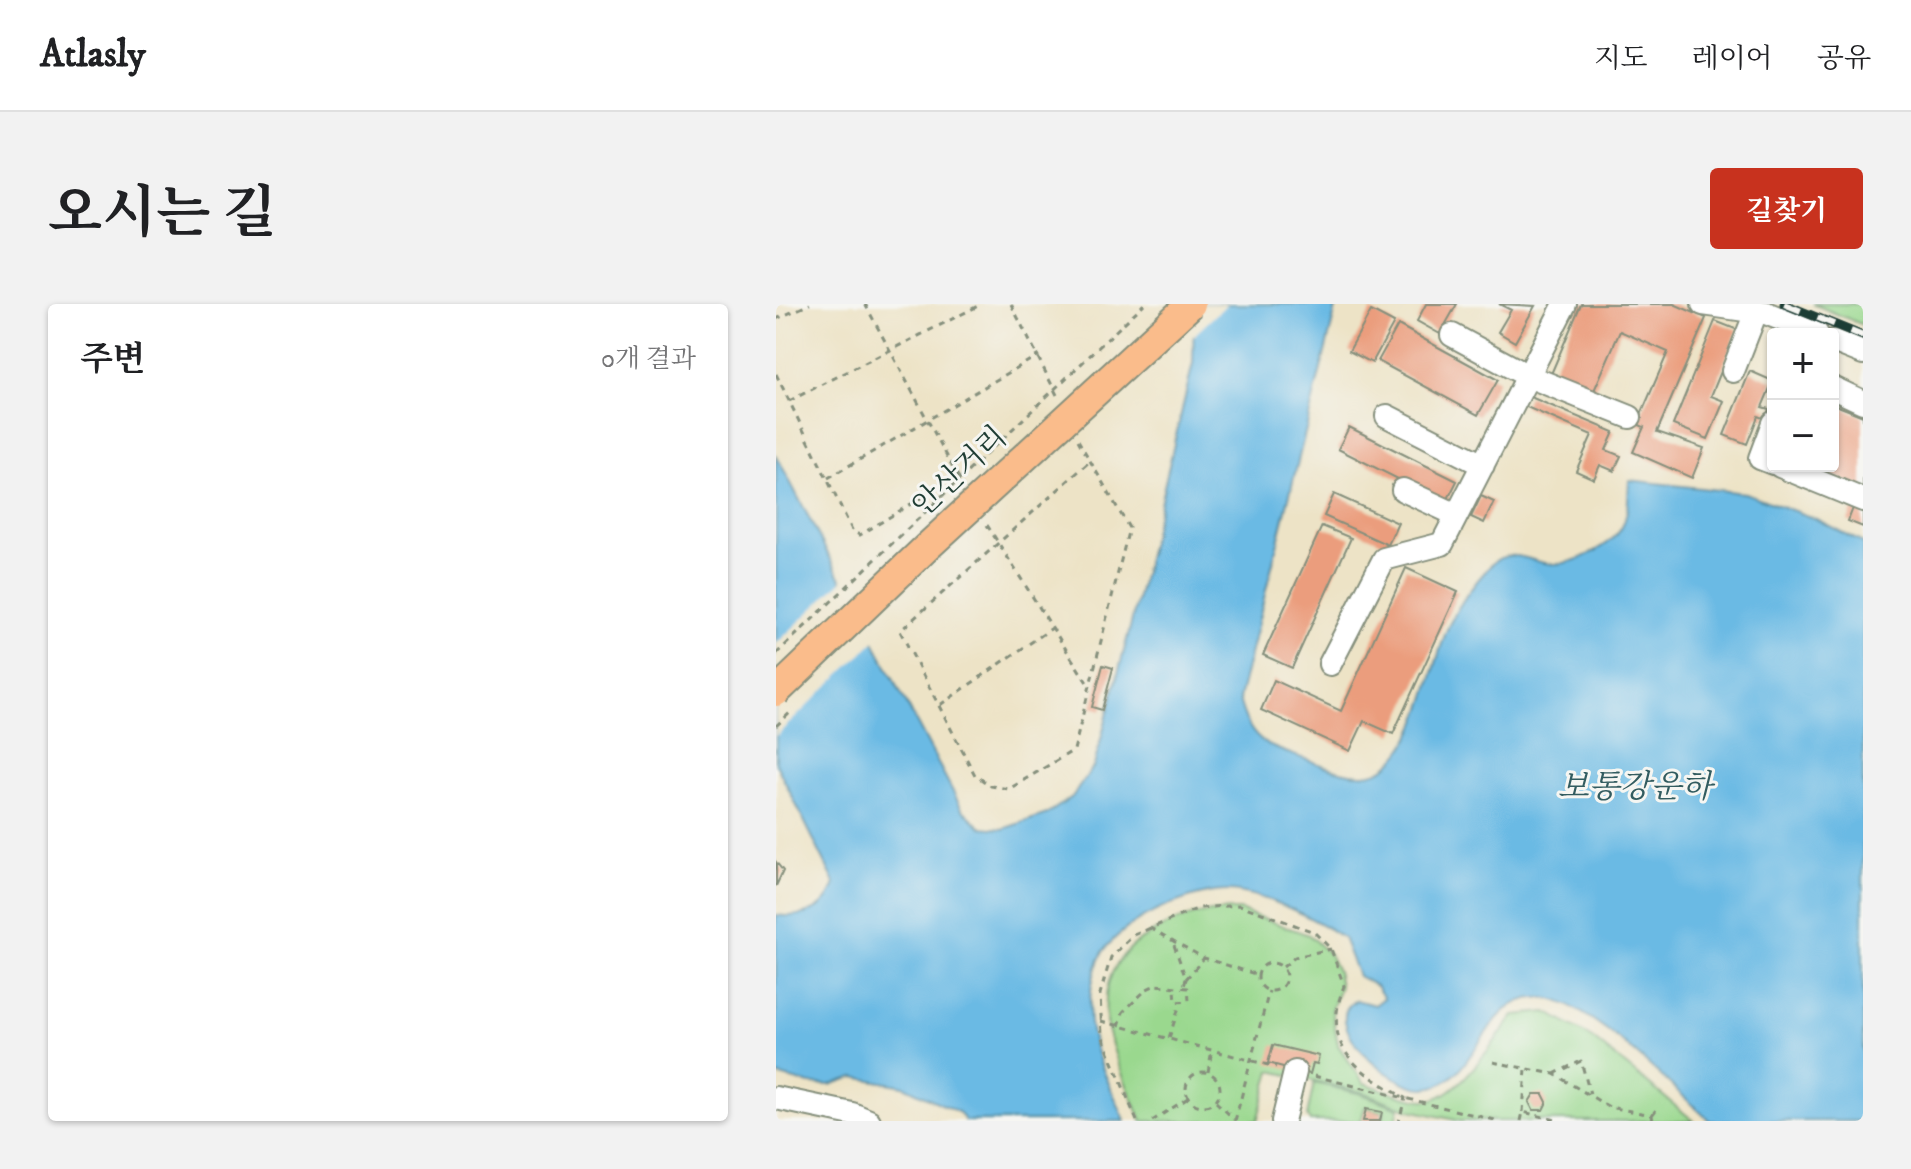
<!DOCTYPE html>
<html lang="ko">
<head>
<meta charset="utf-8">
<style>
	:root { --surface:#fff; --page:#f2f2f2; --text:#202124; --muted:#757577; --line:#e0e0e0; --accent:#c8321e }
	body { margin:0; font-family:"IM FELL DW Pica","Noto Serif KR",serif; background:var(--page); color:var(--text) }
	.controls { position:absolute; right:24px; top:24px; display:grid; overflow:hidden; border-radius:8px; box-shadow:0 2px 6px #0004 }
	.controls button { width:72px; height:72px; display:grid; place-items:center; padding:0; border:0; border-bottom:2px solid var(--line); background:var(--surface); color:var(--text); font:40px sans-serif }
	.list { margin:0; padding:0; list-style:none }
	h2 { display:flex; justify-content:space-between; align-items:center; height:104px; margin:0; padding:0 32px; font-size:34px }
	h2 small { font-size:26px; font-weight:400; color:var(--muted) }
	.map { position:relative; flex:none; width:1087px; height:817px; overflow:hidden; border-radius:8px }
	header { display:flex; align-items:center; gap:48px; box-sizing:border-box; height:112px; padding:0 40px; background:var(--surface); border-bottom:2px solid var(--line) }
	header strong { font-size:38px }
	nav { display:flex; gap:44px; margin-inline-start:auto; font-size:28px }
	.intro { display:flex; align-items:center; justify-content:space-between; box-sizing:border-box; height:192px; padding:0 48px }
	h1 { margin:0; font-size:56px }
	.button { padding:20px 36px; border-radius:8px; background:var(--accent); color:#fff; font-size:28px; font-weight:700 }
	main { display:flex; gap:48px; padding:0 48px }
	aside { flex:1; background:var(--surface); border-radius:8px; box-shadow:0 2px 6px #0004 }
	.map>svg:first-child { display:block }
	.green { fill:#9ad88e; stroke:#5c8a61; stroke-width:2 }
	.water { fill:#6abae4; stroke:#447c8c; stroke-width:2 }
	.pier { fill:#ede3c6 }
	.building { fill:#eb9d7d }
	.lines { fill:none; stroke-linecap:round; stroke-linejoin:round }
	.minor-casing { stroke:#86907d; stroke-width:26 }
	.path { stroke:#86907d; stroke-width:3; stroke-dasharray:6 6; stroke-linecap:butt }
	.minor { stroke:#fff; stroke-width:22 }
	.rail-casing { stroke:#1f3d34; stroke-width:9 }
	.rail { stroke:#f6f6f2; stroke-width:6; stroke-dasharray:18; stroke-linecap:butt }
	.major-bridge-casing { stroke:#86907d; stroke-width:32; stroke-linecap:butt }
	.path-bridge { stroke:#86907d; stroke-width:3; stroke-dasharray:6 6; stroke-linecap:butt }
	.major-bridge { stroke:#fabc8b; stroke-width:28 }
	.labels { text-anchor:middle; stroke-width:6; stroke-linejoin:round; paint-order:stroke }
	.street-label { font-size:30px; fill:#1f3d34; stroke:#f6f6f2 }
	.water-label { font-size:32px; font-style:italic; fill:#325c60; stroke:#f6f6f2 }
</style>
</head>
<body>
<header>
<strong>Atlasly</strong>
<nav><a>지도</a><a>레이어</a><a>공유</a></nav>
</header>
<div class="intro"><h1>오시는 길</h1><a class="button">길찾기</a></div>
<main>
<aside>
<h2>주변<small>0개 결과</small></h2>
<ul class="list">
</ul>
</aside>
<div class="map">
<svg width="1087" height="817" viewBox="0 0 1087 817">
	<rect width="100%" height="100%" fill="#f6f6f2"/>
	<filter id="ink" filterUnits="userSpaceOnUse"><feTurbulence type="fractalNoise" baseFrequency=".0125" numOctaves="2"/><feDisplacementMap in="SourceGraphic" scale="16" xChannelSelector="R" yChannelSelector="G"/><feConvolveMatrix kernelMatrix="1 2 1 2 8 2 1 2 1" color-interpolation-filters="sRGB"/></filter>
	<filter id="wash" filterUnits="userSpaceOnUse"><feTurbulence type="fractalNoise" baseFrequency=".006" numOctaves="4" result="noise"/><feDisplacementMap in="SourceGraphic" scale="32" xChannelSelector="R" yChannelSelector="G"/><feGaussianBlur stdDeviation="1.8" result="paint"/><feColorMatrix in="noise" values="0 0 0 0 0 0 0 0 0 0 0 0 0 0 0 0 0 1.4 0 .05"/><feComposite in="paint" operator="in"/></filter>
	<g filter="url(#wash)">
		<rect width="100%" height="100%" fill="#ede3c6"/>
		<path class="green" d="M1037,0H1087V21Z
			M463,606L533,631L553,650L561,667L564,682L556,706L562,741L588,779C606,785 628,794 647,796C681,799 719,734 739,711L771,708L816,734L918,817H684L634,806L586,788L495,767L481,817H366C339,752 295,673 376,629C408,611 427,607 463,606Z
			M538,779L586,790L623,804L620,817H606L608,808L589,803L585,817H534L531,812Z"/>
		<path class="water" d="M409,0H561L463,395C474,439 489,441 529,455C548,461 568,471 588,470C643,468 654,361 673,321C683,300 700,277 715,261C734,241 757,260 778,260C799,260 836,242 846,223C853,210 852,190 853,176L969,189L1040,215L1087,239V817H934C898,785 815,699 769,694C706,687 701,784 648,784C614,784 541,717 580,696L599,701L608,694L600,682L582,672L567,634C539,614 496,594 462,588C424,581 347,616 327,648C316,666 312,698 314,719C318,752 337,787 349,817H189L184,809L128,782L78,773L54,781L34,780L0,771V611C28,615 51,606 59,579L0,460V151L186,505L205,523L227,525L271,510L296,493L318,462L363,289L417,59L418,10Z"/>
		<path class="pier" d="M405,0H451L413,36L414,11Z
			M69,274L101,335L0,432V340Z"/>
		<g id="blocks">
			<path class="building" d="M650,0H681L664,30L641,17Z
				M723,0L759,2L739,38L722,28L735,6Z
				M805,0H898L930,14L881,128L928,144L916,174L857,148L868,123L861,120L892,48L844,27L817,89L775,70Z
				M595,7L618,19L596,59L573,47Z
				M939,17L962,26L935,92L948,97L932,135L897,121Z
				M622,21L722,76L702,111L602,57Z
				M974,67L997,77L986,103L993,105L989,115L982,112L971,140L948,131Z
				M752,92L838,128L830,146L845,152L838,167L824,161L818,175L800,167L816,131L748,102Z
				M1057,100L1087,112V184L1033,162H1057Z
				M573,123L681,177L670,199L562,145Z
				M558,190L622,219L612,241L548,212Z
				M705,192L718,198L708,219L695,213Z
				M1077,204L1087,208V223L1072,217Z
				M546,222L575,234L516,364L487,351Z
				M630,264L682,288L617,430L588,417L574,447L485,406L498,376L565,407Z
				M327,361L337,364L326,406L316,403Z
				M0,558L7,567L0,582Z
				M497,741L543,752L541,760L537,759L534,770L492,759Z
				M758,790H767L771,798L767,806H757L753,798Z
				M590,805L606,808L604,817H587Z"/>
		</g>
	</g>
	<g filter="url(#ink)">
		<use href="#blocks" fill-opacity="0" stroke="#86907d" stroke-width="2"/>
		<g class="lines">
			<defs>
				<path id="minor" d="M927,0L990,9L1041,30
					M676,31L752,72L854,113
					M1057,37L1087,49
					M957,67L980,8
					M1057,84L1087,98
					M611,112L707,161
					M997,119L984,154L997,159
					M1004,162L1087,196
					M627,186L681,211
					M554,360L608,255L666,240L789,0
					M0,794L76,810L93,817
					M507,817L519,768"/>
			</defs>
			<use href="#minor" class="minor-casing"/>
			<path class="path" d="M89,0L186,180
				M235,0L282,93
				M0,15L34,0
				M0,70L77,228L84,231L181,172
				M13,97L206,0
				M302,136L353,224L298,446L233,485L215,482L199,471L124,327L312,159
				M52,174L263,51
				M211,221L312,380
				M164,401L276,324
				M374,624L428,654L482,671
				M398,641L410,675L408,682
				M482 673a14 14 0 1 1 28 0a14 14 0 1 1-28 0Z
				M507,663L519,653L555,645
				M410,675L428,654
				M325,717L500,763
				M343,722L347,708L371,685L380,681L412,684L413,697L400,698L399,685
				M393,734L404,700
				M717,758L778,770L833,803L876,811L877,817
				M410 785a17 17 0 1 1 34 0a17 17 0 1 1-34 0Z
				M432,768L436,746
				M778,770L805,757L814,790
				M538,772L723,817
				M440,798L458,815
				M747,808L750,765
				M876,811L883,802
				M361,817L326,731L324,690L335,653L358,631L423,604L464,601L538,628L555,645L568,682C544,743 580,766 629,794L623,817
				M376,817L412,794
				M459,817L493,687
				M745,817L747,808L784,817"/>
			<use href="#minor" class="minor"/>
			<defs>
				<path id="rail" d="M1008,0L1087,32"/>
			</defs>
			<use href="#rail" class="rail-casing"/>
			<use href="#rail" class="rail"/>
			<defs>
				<path id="major-bridge" d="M0,388L150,244L415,0"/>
			</defs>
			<use href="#major-bridge" class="major-bridge-casing"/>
			<path class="path-bridge" d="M0,350L368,0
				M0,422L16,407"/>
			<use href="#major-bridge" class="major-bridge"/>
		</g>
	</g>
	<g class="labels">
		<g class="street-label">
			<text transform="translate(183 167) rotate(-43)" y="10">안산거리</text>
		</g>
		<g class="water-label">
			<text x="859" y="493">보통강운하</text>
		</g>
	</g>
</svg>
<div class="controls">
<button>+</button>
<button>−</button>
</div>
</div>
</main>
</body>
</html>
